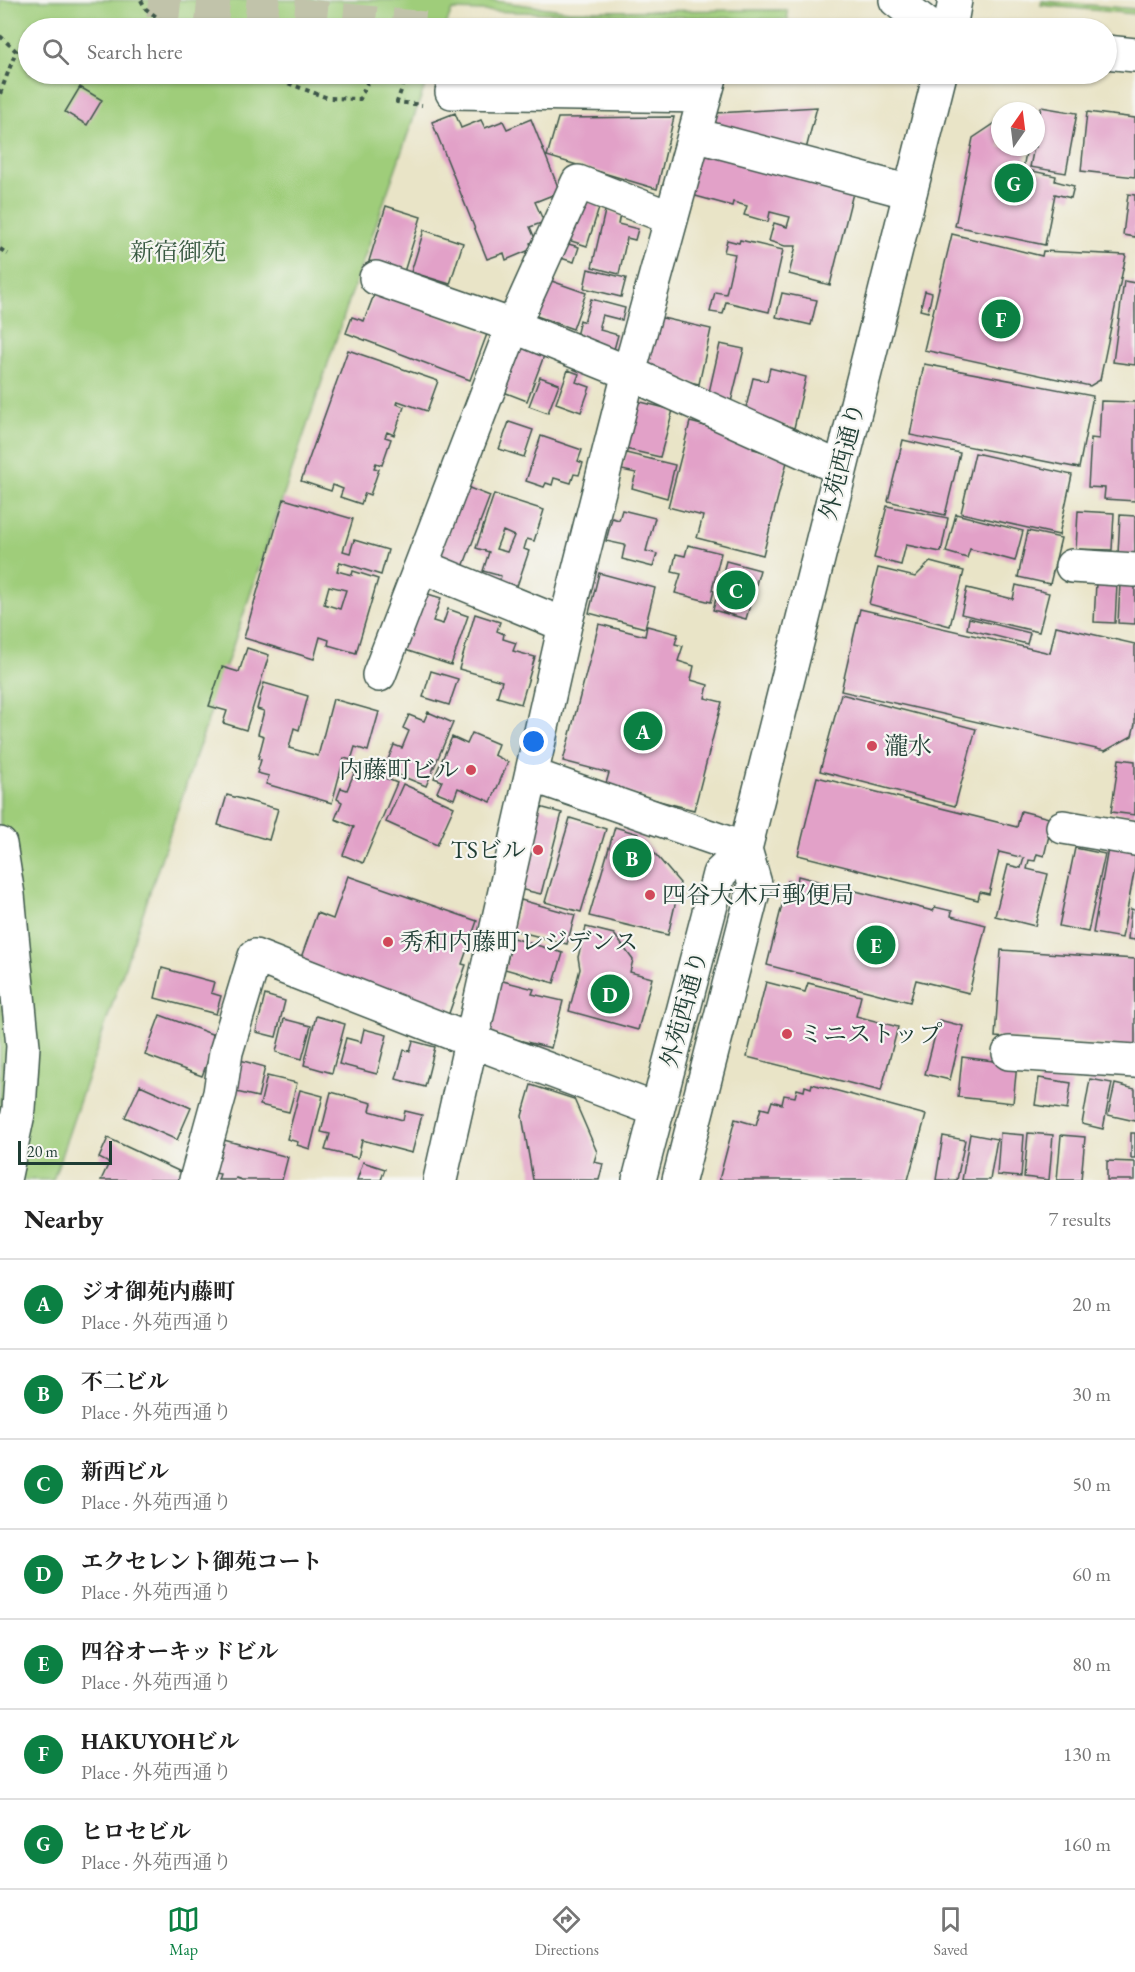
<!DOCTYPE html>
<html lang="en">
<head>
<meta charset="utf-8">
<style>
	:root { --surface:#fff; --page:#f6f6f6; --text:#222; --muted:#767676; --line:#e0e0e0; --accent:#0b8043 }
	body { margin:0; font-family:"EB Garamond","Noto Serif JP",serif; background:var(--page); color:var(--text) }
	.compass { position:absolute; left:991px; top:102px; width:54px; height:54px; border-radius:50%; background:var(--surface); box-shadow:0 2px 4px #0004; rotate:14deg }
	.scale { position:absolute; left:18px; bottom:15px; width:94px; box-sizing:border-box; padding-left:6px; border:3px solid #1f3d34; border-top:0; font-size:16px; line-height:21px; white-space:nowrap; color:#1f3d34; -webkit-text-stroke:4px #f6f6f2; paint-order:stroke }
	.you { position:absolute; left:534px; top:742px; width:21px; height:21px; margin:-15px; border:4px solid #fff; border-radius:50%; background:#1a73e8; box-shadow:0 0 0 9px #1a73e833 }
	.badge { display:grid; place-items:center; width:39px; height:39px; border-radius:50%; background:var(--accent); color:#fff; font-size:20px; font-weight:700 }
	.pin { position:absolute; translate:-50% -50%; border:3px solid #fff; box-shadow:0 2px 6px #0006 }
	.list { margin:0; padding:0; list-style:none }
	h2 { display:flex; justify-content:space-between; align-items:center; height:78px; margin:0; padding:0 24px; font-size:26px }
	h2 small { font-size:20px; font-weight:400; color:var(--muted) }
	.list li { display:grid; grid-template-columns:39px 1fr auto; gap:18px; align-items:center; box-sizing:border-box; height:90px; padding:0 24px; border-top:2px solid var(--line) }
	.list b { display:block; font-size:22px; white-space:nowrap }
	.list p { margin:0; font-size:20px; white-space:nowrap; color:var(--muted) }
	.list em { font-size:20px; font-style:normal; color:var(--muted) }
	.icon { flex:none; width:33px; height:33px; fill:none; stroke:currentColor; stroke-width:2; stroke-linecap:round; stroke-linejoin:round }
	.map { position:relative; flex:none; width:1135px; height:1180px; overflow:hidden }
	.search { position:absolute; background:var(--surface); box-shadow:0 2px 4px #0004; left:18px; right:18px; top:18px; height:66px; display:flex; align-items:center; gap:15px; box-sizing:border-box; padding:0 21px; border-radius:33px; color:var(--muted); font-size:22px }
	.sheet { height:708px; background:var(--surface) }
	nav { display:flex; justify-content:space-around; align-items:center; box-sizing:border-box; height:84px; border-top:2px solid var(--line); background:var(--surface); font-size:16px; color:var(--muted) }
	nav a { display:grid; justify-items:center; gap:3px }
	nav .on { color:var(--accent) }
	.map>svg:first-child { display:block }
	.green { fill:#9fcd7a; stroke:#5f8557; stroke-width:1.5 }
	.building { fill:#e2a1c8; fill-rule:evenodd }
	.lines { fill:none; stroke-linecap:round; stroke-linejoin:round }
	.highway-tunnel { stroke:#c1c3aa; stroke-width:33; stroke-dasharray:33 16; stroke-linecap:butt }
	.minor-casing { stroke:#3d564a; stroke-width:36 }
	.major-casing { stroke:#3d564a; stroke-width:36 }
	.highway-casing { stroke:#3d564a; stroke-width:36 }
	.path { stroke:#3d564a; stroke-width:4; stroke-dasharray:4.5 4.5; stroke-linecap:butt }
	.minor { stroke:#fff; stroke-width:33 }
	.major { stroke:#fff; stroke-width:33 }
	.highway { stroke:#fff; stroke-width:33 }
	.poi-dot { fill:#d1495b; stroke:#f6f6f2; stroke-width:2 }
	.labels { text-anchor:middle; stroke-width:4.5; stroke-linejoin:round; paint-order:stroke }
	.park-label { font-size:24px; fill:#395a42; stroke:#f6f6f2 }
	.street-label { font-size:24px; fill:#1f3d34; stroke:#f6f6f2 }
	.poi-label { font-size:24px; fill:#1f3d34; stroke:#f6f6f2; text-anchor:start }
</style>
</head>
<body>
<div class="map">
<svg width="1135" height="1180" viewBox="0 0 1135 1180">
	<rect width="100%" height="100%" fill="#f6f6f2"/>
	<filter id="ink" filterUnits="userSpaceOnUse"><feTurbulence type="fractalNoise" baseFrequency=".0167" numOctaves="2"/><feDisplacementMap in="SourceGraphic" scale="12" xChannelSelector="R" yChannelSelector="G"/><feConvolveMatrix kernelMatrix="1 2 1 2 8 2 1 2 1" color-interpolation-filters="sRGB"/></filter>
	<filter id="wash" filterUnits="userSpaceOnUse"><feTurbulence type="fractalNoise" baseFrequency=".008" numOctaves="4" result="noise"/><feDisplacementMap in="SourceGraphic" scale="24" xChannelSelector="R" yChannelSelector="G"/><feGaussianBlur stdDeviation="1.35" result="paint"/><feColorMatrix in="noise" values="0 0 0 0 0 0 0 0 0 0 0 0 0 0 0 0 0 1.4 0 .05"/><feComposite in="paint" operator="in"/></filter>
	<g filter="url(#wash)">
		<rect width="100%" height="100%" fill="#e9e4c7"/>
		<path class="green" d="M0,0H488L570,11L787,10L788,20L452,10L445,28H28V74H429L350,298L53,1180H0Z
			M1042,1L1135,9V14L1041,5Z"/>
		<g id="blocks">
			<path class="building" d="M80,87L102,100L87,125L65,112Z
				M1023,104L1035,107V111H1013Z
				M817,107L805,153L712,129L717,113Z
				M1041,107L1077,113L1066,173L1030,167L1034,147H1036V134Z
				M1087,112L1135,118V177L1081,171Z
				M455,113L461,128L481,120L485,128L503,121L507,129L531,119L560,192L535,202L544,222L530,227L536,241L530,243L532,249L506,260L504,253L487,259L432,122Z
				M674,117L657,189L547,156L558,118Z
				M1000,120V147H1027L1023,169L1056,176L1055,181L1074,186L1071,198L1055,194L1045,245L955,226L973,138Z
				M699,147L854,189L830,285L789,274L796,246H785L769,241L774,223L787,227L790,217L770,212L768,222L744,215L747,206L733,202L732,206L681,192Z
				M1128,194L1135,195V237L1123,235Z
				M575,198L600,205L587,246L562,238Z
				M386,206L421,217L404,272L369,261Z
				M605,211L620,214L618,224L638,229L635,240L627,238L619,274L592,267Z
				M424,230L463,243L450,284L411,272Z
				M952,234L1042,256L1043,251L1126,255L1100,380L1090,386L924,350Z
				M727,240L739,243L740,240L783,250L769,312L726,302L723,314L710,312L715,292L726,294L735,254L724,252Z
				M558,241L579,247L574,262L554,256Z
				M588,269L626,278L621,297L584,288Z
				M543,278L586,293L573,329L531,314Z
				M1124,281L1135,283V365L1113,362Z
				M925,291L932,293L928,312L920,310Z
				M375,292L487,334L470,380L346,333L352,317L364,321Z
				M782,293L817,300L811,325L776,317Z
				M591,299L625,308L622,320L602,315L599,326H601L600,330L618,335L613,353L595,348L597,342L576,336L580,320L584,322Z
				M658,317L711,329L699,384L671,378L646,369Z
				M519,343L545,353L527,401L501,391Z
				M720,344L744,349L730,406L707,401Z
				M348,350L438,381L427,411L398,401L397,404L404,407L394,435L387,432L385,437L391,439L382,465L376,463L374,468L379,469L370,495L365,493L361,504L340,497L343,489L333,485L331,491L301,481Z
				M924,364L1093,396L1079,468L910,435Z
				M770,368L806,377L794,428L744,416L753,378L767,381Z
				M568,370L579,374L576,382L590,387L581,412L556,403Z
				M540,377L559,384L548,413L529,406Z
				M637,401L673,410L660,457L625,449Z
				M1101,401L1135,402V501L1104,499L1105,488L1088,487L1091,438L1099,439Z
				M509,422L533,430L524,457L499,449Z
				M690,422L755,439L753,449L788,458L763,555L697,538L703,516L668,507Z
				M541,436L582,450L578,461L583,463L579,475L574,474L571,483L554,478L552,485L546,483L544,487L526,481Z
				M903,440L960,453L945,515L888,501Z
				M626,453L675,465L667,498L632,488L636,473L622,470Z
				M975,453L1072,475L1059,535L961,513Z
				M464,486L490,496L463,567L438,558Z
				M494,494L544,510L534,541L527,539L524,549L529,551L516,589L499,583L501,576L483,571L489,552L476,548ZM503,531L514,536L507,552L496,549Z
				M284,499L353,519L343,551L350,553L354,540L388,550L381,575L340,562L337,571L352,575L353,571L378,579L356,653L328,645L329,640L320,637L314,659L244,638ZM329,586L346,590L340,609L324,604Z
				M887,506L948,518L941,552L906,545L901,565L874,558Z
				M622,510L655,518L646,551L657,554L653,567L622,559L625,545L606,541L612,518L619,520Z
				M1078,511L1114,513L1112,550L1076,549Z
				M956,514L1023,531L1015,561L970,549L967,558L946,552Z
				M1120,515L1135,516V555L1118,554Z
				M1028,531L1061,538L1050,584L1018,577Z
				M688,545L721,553L712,590L714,591L711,602L675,593L681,574L672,572L676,554L685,556Z
				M726,561L760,570L746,619L713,610Z
				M930,562L964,571L950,626L869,604L878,568L915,577Z
				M599,573L655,588L645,628L589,613Z
				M1096,583L1117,584L1115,623L1094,622Z
				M1120,583L1135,584V624L1118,623Z
				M1016,585L1049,593L1039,632L961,614L967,588L1013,599Z
				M418,591L441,598L433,621L443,624L448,609L468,616L451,665L399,648Z
				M860,609L1050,653L1056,626L1135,644V724L1132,736L1105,751L841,691Z
				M475,614L500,622L497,631L504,634L503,639L516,643L513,651L535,657L521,704L497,697L502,681L459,669Z
				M969,618L1030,633L1027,644L967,629Z
				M599,624L645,636L647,626L678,634L675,644L683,646L678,661L694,666L691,680L708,685L705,698L722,702L694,810L605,787L609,773L563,761Z
				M247,648L269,655L246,730L223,723L227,711L209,706L222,667L239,672Z
				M431,671L458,679L449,705L423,697Z
				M264,683L308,696L299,730L294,728L289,748L318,756L333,699L379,712L368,751L355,747L351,760L344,758L332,803L266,784L269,776L257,773L261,760L258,759L264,736L258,734L264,711L257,709Z
				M841,694L976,729L955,806L820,771Z
				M428,712L453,723L426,786L384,769L394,745L402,748L409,731L403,728L409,715L424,721Z
				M472,733L498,744L494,755L508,762L491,802L458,788L454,799L437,792L442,781L434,778L452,737L467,744Z
				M1119,759L1135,761V815L1111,812Z
				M357,766L397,783L363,863L343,855L354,827L335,819L342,802L337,799L341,788L347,790Z
				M817,777L1017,827L1021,811L1053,819L1044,856L1037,854L1035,861L1029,860L1027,869L1048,874L1035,926L995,916L1008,865L1021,868L1024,858L999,852L989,894L980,892L978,900L798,855Z
				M403,784L454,807L437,845L386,822Z
				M227,795L278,809L269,840L218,825Z
				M536,806L562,813L541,894L515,888Z
				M570,818L606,829L581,912L545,902Z
				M615,827L638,834L680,883L668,935L589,916Z
				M1109,843L1135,848V867L1122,938L1093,933Z
				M1075,848L1105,854L1088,932L1059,926Z
				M348,876L477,921L462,964L466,965L447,1019L298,966L317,913L333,919Z
				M798,876L933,911L935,907L952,911L951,916L986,925L969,993L916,980L910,1002L767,965L788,881L797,884Z
				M521,900L575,915L567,944L513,930Z
				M1131,909L1135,910V940L1128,939Z
				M586,927L614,934L633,960L630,972L652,978L638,1030L569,1011L580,969L578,957Z
				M513,938L563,953L554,983L505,969Z
				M1001,950L1135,959V1047L995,1037Z
				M162,968L214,982L211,993L221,996L216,1014L155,998Z
				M499,980L534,989L532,994L563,1001L551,1048L486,1032Z
				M766,982L805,992L808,983L861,996L856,1016L898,1027L881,1091L747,1057Z
				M265,995L285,1001L276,1037L256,1032Z
				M160,1015L217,1036L202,1076L145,1055Z
				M316,1016L345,1024L332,1073L304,1065Z
				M284,1019L311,1026L302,1059L276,1052Z
				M939,1020L963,1026L950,1080L925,1074Z
				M364,1029L387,1035L377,1074L339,1064L346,1038L361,1042Z
				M413,1041L435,1047L425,1087L396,1079L404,1050L410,1051Z
				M962,1057L1017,1064L1013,1103L958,1097Z
				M240,1060L265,1067L258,1097L232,1091Z
				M267,1076L297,1083L289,1112L260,1105Z
				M1039,1078L1071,1083L1067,1110L1035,1105Z
				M1090,1079L1112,1083L1103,1129L1082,1124Z
				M812,1084L926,1115L908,1180H719L735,1119L756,1125L761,1108L769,1110L772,1101L782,1104L784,1095L795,1097L797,1089L804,1091L805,1086L811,1088Z
				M1115,1084L1135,1089V1121L1108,1115Z
				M140,1085L191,1108L177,1140L125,1117Z
				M531,1085L574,1099L597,1152L594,1162L603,1164L599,1180H533L522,1116Z
				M300,1090L323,1096L310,1149L297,1145L298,1142L287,1139Z
				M331,1092L372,1103L370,1111L403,1120L405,1111L422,1115L412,1153L362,1140L358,1158L325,1150L330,1134L321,1132Z
				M1000,1133L1024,1135L1021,1177L997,1175Z
				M1028,1133L1053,1135L1049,1180L1024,1177Z
				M1131,1133H1135V1158H1131Z
				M970,1134L997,1139L990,1180H962Z
				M1061,1135L1085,1137L1081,1180H1057Z
				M943,1136L965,1140L957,1180H936Z
				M108,1138L185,1174L183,1180H101L109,1163L99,1158Z
				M220,1139L288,1157L282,1180H242L236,1178L235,1180H218L220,1174L215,1173L218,1160Z
				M1107,1161L1135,1162V1180H1107Z
				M363,1162L385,1169L381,1180H357Z"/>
		</g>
	</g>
	<g filter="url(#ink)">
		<use href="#blocks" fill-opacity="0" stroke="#3d564a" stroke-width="1.5"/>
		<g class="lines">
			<path class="highway-tunnel" d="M148,0L425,28"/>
			<defs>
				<path id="minor" d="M896,0L931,28
					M452,92L705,96
					M695,135L910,192
					M376,278L513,326L629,373L840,468
					M421,566L565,625
					M1072,566L1135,570
					M379,675L513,326L578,182L671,218
					M532,775L745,849
					M1063,827L1135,839
					M0,844L8,895L23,1046L19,1109L4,1180
					M1009,1053L1135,1061
					M196,1180L220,1093L226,1052L255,956L472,1041L657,1110
					M440,1180L565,625L629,373L711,74"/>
				<path id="major" d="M950,28L955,0
					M639,1180L719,874L745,849
					M679,1180L755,884L745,849L940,74"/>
				<path id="highway" d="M1106,52L1135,55"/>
			</defs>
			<use href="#minor" class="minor-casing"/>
			<use href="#major" class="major-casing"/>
			<use href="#highway" class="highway-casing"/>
			<path class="path" d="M141,0L146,9L171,28
				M0,36L16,51L0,94
				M263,74L328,98L360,99L371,74
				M407,74L397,102L422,105
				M0,249L8,254"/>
			<use href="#minor" class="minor"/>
			<use href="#major" class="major"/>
			<use href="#highway" class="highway"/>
		</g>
	</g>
	<g class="poi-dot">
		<circle cx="872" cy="746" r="6"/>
		<circle cx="471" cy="770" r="6"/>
		<circle cx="538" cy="850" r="6"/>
		<circle cx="650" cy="895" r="6"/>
		<circle cx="388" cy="942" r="6"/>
		<circle cx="787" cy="1034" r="6"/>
	</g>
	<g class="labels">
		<g class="park-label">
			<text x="178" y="260">新宿御苑</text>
		</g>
		<g class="street-label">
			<text transform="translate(842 461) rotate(-76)" y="8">外苑西通り</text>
			<text transform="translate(684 1009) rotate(-75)" y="8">外苑西通り</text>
		</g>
		<g class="poi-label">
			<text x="884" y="754">瀧水</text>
			<text x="459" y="778" text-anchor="end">内藤町ビル</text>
			<text x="526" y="858" text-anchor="end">TSビル</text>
			<text x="662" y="903">四谷大木戸郵便局</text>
			<text x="400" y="950">秀和内藤町レジデンス</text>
			<text x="799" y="1042">ミニストップ</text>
		</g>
	</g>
</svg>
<svg class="compass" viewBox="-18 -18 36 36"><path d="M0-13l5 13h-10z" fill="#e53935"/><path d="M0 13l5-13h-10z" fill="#767676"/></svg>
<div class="scale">20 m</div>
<div class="you"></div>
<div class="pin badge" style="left:643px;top:731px">A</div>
<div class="pin badge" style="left:632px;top:858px">B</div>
<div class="pin badge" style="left:736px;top:590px">C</div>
<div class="pin badge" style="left:610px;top:994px">D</div>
<div class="pin badge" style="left:876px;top:945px">E</div>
<div class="pin badge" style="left:1001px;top:319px">F</div>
<div class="pin badge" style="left:1014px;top:183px">G</div>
<div class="search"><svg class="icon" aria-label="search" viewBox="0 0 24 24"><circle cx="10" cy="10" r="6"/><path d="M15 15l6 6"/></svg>Search here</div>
</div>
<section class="sheet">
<h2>Nearby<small>7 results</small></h2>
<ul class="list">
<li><span class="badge">A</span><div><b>ジオ御苑内藤町</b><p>Place · 外苑西通り</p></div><em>20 m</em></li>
<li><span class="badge">B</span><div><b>不二ビル</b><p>Place · 外苑西通り</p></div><em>30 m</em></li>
<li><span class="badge">C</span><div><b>新西ビル</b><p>Place · 外苑西通り</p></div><em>50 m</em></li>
<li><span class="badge">D</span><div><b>エクセレント御苑コート</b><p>Place · 外苑西通り</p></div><em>60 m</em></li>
<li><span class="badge">E</span><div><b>四谷オーキッドビル</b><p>Place · 外苑西通り</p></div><em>80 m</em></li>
<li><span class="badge">F</span><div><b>HAKUYOHビル</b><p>Place · 外苑西通り</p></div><em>130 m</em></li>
<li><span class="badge">G</span><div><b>ヒロセビル</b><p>Place · 外苑西通り</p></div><em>160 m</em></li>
</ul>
</section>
<nav>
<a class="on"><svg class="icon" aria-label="map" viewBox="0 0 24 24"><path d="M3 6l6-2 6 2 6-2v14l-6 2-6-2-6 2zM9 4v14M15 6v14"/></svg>Map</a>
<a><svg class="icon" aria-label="directions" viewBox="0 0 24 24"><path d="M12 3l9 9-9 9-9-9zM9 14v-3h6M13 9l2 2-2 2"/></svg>Directions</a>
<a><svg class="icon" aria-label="saved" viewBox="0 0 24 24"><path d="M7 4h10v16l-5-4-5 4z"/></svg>Saved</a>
</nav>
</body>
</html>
